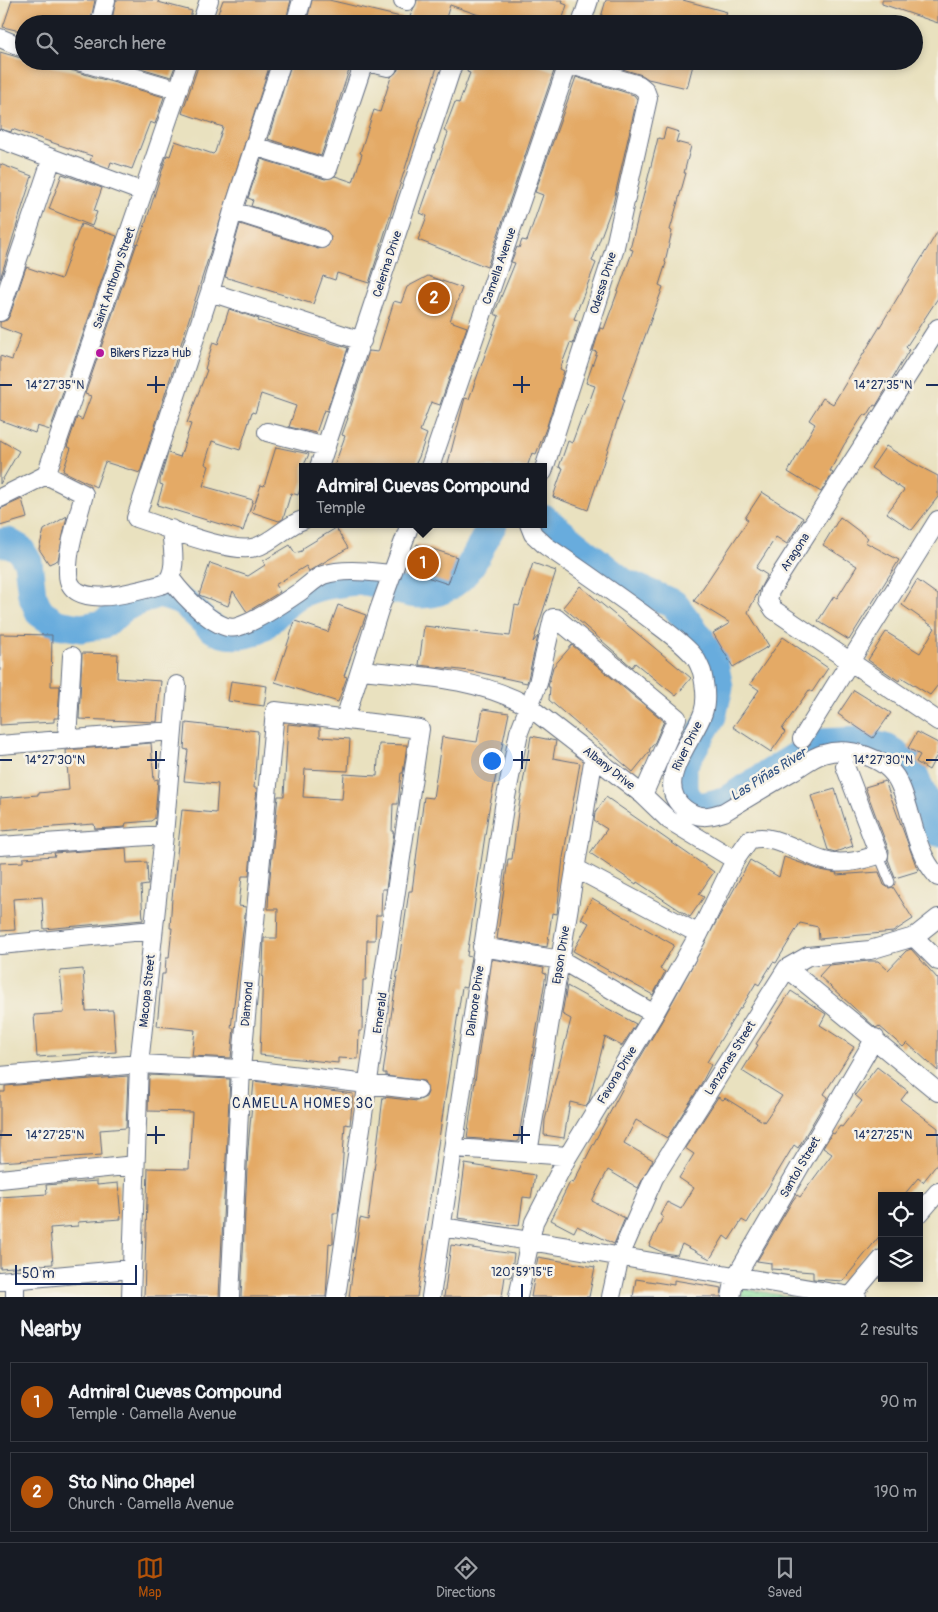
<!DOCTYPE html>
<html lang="en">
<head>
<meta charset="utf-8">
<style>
	:root { --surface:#171b24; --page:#20242c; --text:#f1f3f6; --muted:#9ea1a6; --line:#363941; --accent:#b45309 }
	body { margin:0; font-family:Pangolin,sans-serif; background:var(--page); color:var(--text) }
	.controls { position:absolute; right:15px; bottom:15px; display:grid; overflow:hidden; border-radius:0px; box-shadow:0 2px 8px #0003 }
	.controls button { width:45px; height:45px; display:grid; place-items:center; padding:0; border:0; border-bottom:1px solid var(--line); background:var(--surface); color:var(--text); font:25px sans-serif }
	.scale { position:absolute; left:15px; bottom:12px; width:122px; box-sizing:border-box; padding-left:5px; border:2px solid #1b2f5e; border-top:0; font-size:14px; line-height:18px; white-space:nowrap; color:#1b2f5e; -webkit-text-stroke:4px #f7f3e8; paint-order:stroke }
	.you { position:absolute; left:491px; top:760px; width:18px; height:18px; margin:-12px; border:4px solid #fff; border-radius:50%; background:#1a73e8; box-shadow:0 0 0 8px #1a73e833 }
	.badge { display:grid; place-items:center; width:32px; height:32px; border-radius:50%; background:var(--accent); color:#fff; font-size:16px; font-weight:700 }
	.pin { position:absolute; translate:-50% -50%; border:2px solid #fff; box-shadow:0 1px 5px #0006 }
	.popup { position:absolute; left:299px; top:463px; width:248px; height:65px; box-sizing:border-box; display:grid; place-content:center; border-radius:0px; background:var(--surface); filter:drop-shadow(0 1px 4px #0005); font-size:16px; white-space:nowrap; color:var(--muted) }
	.popup b { font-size:19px; color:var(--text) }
	.popup::after { content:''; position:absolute; left:50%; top:100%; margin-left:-10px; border:10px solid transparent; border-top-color:var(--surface) }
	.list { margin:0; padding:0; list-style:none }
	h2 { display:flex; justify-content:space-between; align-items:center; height:65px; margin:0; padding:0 20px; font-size:21px }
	h2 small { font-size:16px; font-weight:400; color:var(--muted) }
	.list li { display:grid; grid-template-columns:32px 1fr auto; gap:15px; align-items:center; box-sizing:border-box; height:80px; margin:0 10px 10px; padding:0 10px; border:1px solid var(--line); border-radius:0px }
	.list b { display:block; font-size:19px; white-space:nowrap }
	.list p { margin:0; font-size:16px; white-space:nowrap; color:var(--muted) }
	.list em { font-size:16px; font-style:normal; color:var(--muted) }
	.icon { flex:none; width:28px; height:28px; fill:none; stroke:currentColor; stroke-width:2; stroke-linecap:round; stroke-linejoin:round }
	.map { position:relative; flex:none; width:938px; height:1297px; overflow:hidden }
	.search { position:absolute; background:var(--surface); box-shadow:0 2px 8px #0003; left:15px; right:15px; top:15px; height:55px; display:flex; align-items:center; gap:12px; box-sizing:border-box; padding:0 18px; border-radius:28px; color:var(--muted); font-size:19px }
	.sheet { height:245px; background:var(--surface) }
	nav { display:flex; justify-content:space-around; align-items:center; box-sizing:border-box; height:70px; border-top:1px solid var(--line); background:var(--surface); font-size:14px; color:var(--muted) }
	nav a { display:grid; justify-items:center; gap:2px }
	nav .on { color:var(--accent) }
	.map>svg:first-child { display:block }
	.green { fill:#8fe0a0; stroke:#55887f }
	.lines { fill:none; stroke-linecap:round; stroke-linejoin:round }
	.river { stroke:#67acdd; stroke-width:29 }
	.building { fill:#e4aa66 }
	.lane-casing { stroke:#636d80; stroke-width:11 }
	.street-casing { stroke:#636d80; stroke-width:20 }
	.lane { stroke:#fff; stroke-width:9 }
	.street { stroke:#fff; stroke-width:18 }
	.ticks { fill:none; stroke:#1b2f5e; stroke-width:2 }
	.poi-dot { fill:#b5179e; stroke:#f7f3e8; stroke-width:2 }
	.labels { text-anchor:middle; stroke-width:5; stroke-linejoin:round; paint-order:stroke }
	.street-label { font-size:12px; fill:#1b2f5e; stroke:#f7f3e8 }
	.poi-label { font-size:12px; fill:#1b2f5e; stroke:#f7f3e8; text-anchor:start }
	.water-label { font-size:14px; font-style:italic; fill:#325484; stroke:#f7f3e8 }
	.neighbourhood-label { font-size:14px; letter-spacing:1px; fill:#1b2f5e; stroke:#f7f3e8 }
	.ticks-label { font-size:12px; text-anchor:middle; fill:#1b2f5e; stroke:#f7f3e8; stroke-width:5; stroke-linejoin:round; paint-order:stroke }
</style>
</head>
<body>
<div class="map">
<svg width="938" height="1297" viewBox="0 0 938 1297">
	<rect width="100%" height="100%" fill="#f7f3e8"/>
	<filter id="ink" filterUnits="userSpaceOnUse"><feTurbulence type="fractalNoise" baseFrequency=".02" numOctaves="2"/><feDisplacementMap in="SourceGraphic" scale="10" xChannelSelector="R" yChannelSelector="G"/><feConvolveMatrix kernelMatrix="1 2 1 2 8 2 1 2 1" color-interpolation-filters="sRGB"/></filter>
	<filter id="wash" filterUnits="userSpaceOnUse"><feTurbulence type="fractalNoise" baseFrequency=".0096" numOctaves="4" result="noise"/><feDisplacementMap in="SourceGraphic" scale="20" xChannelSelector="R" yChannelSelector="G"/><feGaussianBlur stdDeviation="1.12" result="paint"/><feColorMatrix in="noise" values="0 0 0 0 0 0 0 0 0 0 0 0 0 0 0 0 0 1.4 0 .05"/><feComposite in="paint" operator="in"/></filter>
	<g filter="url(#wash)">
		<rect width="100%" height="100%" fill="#e9e1bf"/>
		<path class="green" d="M743,1289L792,1297H741Z"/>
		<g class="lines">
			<path class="river" d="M543,518L623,582L674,604L712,654L719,687L712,716L683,765V792L696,808L725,801L818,743L860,741L888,749L909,764L938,832
				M0,543L8,542L20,549L28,562L32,595L40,613L57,624L81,628L104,624L125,607L158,593C165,596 173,598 180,601C196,609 207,631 226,634C266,640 269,614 296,596C304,591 319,586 328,585C340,583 359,579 370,582C394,588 418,601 444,589C473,575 477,549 493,524"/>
		</g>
		<g id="blocks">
			<path class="building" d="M12,0H95L90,24H24V32L3,27Z
				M116,0H159L158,2L192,11L188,24H111Z
				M223,0H291L285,24H214Z
				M312,0H329L409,19L417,0H563L562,3L567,5L561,24H479L482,16L450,5L444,24H306Z
				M606,0H683L727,12L723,24H599Z
				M882,0H938V23L882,4Z
				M0,52L24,59V61L74,71L164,97L155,124L150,122L132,169L111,162L109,168L90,161L92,156L12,129L11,132L0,129Z
				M117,61H177L171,77Z
				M200,61H271L140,473L105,462L96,487L63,471L71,448L67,447L77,417L82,420L91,396L85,394L137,243L138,244L144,228L167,155L170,156L175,141L213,154L215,152L223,127L182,113Z
				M292,61H352L321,156L268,139Z
				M397,61H431L438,64L369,283L337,273L335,280L323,276L313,304L225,277L240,224L318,249L328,246L331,237L325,229L251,206L253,200L248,198L261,159L325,179L335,176L353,182L362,154L360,153L374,110L380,112L391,77L398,70Z
				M470,61H526L554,71L487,267L418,240L427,216L420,213L448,133L444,131L455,102L459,103L470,73L467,72Z
				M596,61H694L687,88L648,79L642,75Z
				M576,77L634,95L637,99L613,204L592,261L596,263L574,319L580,321L573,344L570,343L560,369L564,371L547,426L536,454L532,453L527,467H447L465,398L469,399L499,316L494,314L515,263L511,262L517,247L519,248L522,240L527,241L543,195L535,192Z
				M666,128L679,132L676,142L691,146L684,173H686L670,230L672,231L665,262L666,263L659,285L663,287L622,399L624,400L588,510L553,497L563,468L559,467L568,441L572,443L582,416L584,417L595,386L586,383L597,352L593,351L600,328L604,329L633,250L630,249L656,146L658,138L663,139Z
				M0,164L32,176L0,279Z
				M62,174L102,188L94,211L97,212L92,226L49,209Z
				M81,224L117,236L50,430L37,426L35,433L0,420V356L12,360L21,335L0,327V322L7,320L10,315L26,267L61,279Z
				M938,231V298L906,347L909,350L876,406L874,405L867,416L864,414L844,445L830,471L833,473L821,492L788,472L815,424L809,420L823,398L833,404Z
				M428,276L462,288L450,321L467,327L440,405L431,402L420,431L427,434L419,457L414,467H334L345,436L342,435L348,418H347L369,351L378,352L394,301L401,303L407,287Z
				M229,309L259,319L258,321L348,348L327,411L324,410L316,433L289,427L296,406L261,394L255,413L252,412L240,450L212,441L205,464L209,466L203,486L253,500L243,531L157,505L163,485L160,484V480L168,453L180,457L191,424L187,423L207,370L205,369L213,342L218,344Z
				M0,440L19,451L0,484Z
				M886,446L913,463L938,476V497L912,530L887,513L904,490L871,468Z
				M276,447L309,454L303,467V481L298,495L291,493L283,519L279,521L252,512L261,485L264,486Z
				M762,492L803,518L787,544L776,537L756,568L767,575L748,612L769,646L733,667L713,633L730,623L694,601L748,520L745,518Z
				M22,499L27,518L0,526V509Z
				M67,516L58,560L49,564L39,549L44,530Z
				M840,517L868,538L865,542L899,560L849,640L818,621L834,596L837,598L857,566L823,545Z
				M336,528L348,548L309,571L306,566L275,585L280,592L247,612L233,591L228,606L199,595L210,563L248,576L265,565L263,561L290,545L295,553L302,551L303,548Z
				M417,544L457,557L448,584L409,571Z
				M533,563L556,571L533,642L538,636L527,683L477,672L419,665L424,626L510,636L515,605L519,606Z
				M917,580L938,595V685L930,695L901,677L899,681L868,660L886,632L920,653L935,628L902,605Z
				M580,586L691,678L676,696L635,663L632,667L563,607Z
				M338,605L366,615L344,676L347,677L338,702L275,682L295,621L328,632Z
				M0,634L52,635L51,686H60L58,718H54V722L0,725Z
				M783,637L828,668L812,692L809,690L782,729L785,732L771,752L733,727L759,690L750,684Z
				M572,645L664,721L655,742L649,750L650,751L633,772L549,700L550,687H548L553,667Z
				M82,653L118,654L117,678L161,681L157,722L79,719Z
				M231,681L267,686L264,706L228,701Z
				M854,690L891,713L873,738L838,714Z
				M483,709L509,713L489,809L467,956L471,957L466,988L462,987L423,1244H425L417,1297H349L360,1218L368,1220L383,1097L417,1101L426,1097L428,1092L424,1081L386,1076V1073H383L409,891H412L424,797L433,798L442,737L477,742Z
				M186,723L258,731L254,788H257L249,876H242L239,906L246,907L231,1028H234L231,1058L192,1056L195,1030L157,1026L162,974H165L166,958H169L172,928H170L172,898L182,810L216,813L218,784L184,781L188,750L184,749Z
				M288,724L320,727V737L350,739L348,771L305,769L303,797L342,799L344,774L377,776L379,744L407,745L403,773H401L398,804H393L392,832H394L386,889H382L381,915H376L375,940H367L366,980H363L362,1031H359L358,1059L338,1058V1063L260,1055L264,938H277L278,909H268L269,887L278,796H284Z
				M917,732L938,743V753L929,770L916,762L920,755L908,748Z
				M531,736L556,741L553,758L580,763L563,858L557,914L552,913L547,947L497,939L508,859H512L518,812Z
				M151,743L154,780L158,779L155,818L151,821L126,823L125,827L95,829L94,824L0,831V798L38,795V793L69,790L66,750Z
				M885,781L918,871L895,878L888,859L889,851L865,787Z
				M835,789L853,846L835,852L828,850L811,796Z
				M606,797L714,872L699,894L704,897L690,917L637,882L636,884L590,853L607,829L594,821L595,813Z
				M126,848L127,863L147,862L148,885L141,886L143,920L44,929L42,897L13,899L15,930L0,931V863L23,862V858L55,856L54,853Z
				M784,857L820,870L837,873L836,875L879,872L884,885L889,888L893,887L913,919L893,932L819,939L818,927L800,923L776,963L773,962L759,985L756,983L741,1008H740L707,1062L711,1065L700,1086L667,1138L636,1120L624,1143L653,1160L638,1188L608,1170L592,1201L625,1218L614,1244L577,1226L574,1232L551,1220L570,1182L573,1183L627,1080L663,1019L750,860L779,877Z
				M592,898L674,945L660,969L665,972L653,995L573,951L589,923L581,919Z
				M911,949L938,979V1071L907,1043L903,1047L879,1026L876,1028L819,976L829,965L869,961H878L888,970L906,951Z
				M492,959L544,968L543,973L546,974L518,1142L467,1138Z
				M83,969L86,1011L113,1010L116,1052L37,1057L34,1015L64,1013L60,971Z
				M567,986L636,1024L622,1046L605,1037L589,1101L586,1106L570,1102L564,1138L544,1135L545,1120L571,1019L562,1014Z
				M791,991L826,1014L820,1025L854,1047L824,1094L828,1097L798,1148L794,1145L747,1223L742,1220L729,1240L724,1236L710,1259L682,1244L677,1255L664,1253L649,1246L663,1217L660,1215L667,1202L681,1209L694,1188L679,1178L694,1154L685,1148L718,1097L723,1100L725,1098L764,1122L782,1096L742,1071L758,1045L756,1044Z
				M877,1067L908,1091L901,1100L938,1128V1163L923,1182L918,1178L903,1196H882V1233L843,1281L813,1279V1272L771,1269V1263L757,1261L793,1200L797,1195L800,1197L832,1154L823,1148L832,1133L834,1134L840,1126L842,1127L862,1101L855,1095Z
				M149,1075L230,1079L219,1297H144L148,1168L189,1169L192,1112L148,1111Z
				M128,1076L126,1128L100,1130L102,1155L0,1162V1092H5V1086Z
				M254,1081L353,1094L350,1125L345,1124L341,1188L338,1213H333V1244L329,1243L326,1297H241L248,1148Z
				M465,1164L535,1175L531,1198L523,1197L519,1226L458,1218Z
				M97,1181V1185L118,1183L121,1219L78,1222V1226L50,1228L53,1264L0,1268V1197L47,1194L46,1185Z
				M451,1245L514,1254L511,1277L505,1276L502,1297H444Z
				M538,1257L595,1267L589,1297H531Z
				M636,1279L674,1285V1280L722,1288L721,1297H633Z"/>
		</g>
	</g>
	<g filter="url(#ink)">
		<use href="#blocks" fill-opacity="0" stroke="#636d80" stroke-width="1"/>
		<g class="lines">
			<defs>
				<path id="lane" d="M879,855L890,882"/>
				<path id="street" d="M403,0L407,1
					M100,24L106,0
					M201,24L209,0
					M295,24L302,0
					M581,24L589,0
					M0,38L24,48
					M78,61L178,90
					M282,61L233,211L321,239
					M362,61L388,67
					M0,139L143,192
					M254,146L328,169L364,62
					M233,211L210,292L136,518C163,526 231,555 256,547C273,542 288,524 303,520
					M210,292L362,341
					M0,312L52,158
					M938,328L770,591L768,601L774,610L938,721
					M267,432L326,447
					M319,467L454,61
					M430,467L569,61
					M543,472L614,251L648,98L645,90L639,85L558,61
					M46,475L84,494C78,519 67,548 68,573C68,614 142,590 164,584C179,573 172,546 171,529
					M0,498L46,475L188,61
					M529,524L533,534L546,546C579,568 611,591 643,614C659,626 679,639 693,655C697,659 700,667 702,672C705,685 707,701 703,713C694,740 651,784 685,809C698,819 709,817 724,812C747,798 770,784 793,771C802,766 812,757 823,754C849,746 887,757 899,783C914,814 913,850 938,877
					M171,579C182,594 217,633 237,627C255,622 282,604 298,593C306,588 314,579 323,575C344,568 370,572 392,574
					M361,670C418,676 476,677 528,706L643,795L669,820L735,860
					M345,719L379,610L410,524
					M67,739L72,656
					M802,739L938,520
					M0,745L172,731
					M0,846L164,835
					M575,868L699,934
					M914,937L938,961
					M0,945L153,930
					M482,947L561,960L654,1014
					M787,968L938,1092
					M0,1076L139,1064L241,1069L418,1090
					M455,1148L568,1156
					M528,1153L594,756
					M0,1179L135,1165
					M919,1214L938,1192
					M442,1227L568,1247
					M570,1248L857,1297
					M0,1281L131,1269
					M851,1296L882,1259
					M15,1297V1279
					M131,1297L139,1064L164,835L177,685
					M230,1297L241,1069L275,711L420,729L336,1297
					M431,1297L504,807L519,732L538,683L553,618H556L677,718L643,795
					M518,1297L534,1222L568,1156L654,1014L699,934L735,860L749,840C776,830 806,859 833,862C849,864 864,859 879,855L845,766
					M611,1297L620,1256L654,1178L787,968L808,956L870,950L914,937L938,918
					M731,1297L735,1278L875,1038"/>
			</defs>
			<use href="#lane" class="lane-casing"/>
			<use href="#street" class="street-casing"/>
			<use href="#lane" class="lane"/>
			<use href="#street" class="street"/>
		</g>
	</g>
	<path class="ticks" d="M156,376V393M522,376V393M0,385H12M147,385H165M513,385H530M926,385H938M156,751V769M522,751V769M0,760H12M147,760H165M513,760H530M926,760H938M156,1126V1144M522,1126V1144M0,1135H12M147,1135H165M513,1135H530M926,1135H938M522,1284V1297"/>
	<circle class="poi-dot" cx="100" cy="353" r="5"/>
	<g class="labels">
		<g class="street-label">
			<text transform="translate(387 264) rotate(-72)" y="4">Celerina Drive</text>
			<text transform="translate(499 266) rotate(-71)" y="4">Camella Avenue</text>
			<text transform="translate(114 278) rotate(-71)" y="4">Saint Anthony Street</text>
			<text transform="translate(603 283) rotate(-73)" y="4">Odessa Drive</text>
			<text transform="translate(795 552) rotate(-57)" y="4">Aragona</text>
			<text transform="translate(687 746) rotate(-64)" y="4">River Drive</text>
			<text transform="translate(609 768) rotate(38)" y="4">Albany Drive</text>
			<text transform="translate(561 955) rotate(-81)" y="4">Epson Drive</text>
			<text transform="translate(147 991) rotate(-84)" y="4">Macopa Street</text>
			<text transform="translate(475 1001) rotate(-82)" y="4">Dalmore Drive</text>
			<text transform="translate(247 1004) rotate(-85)" y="4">Diamond</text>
			<text transform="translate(380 1013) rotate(-82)" y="4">Emerald</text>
			<text transform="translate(730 1058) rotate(-58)" y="4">Lanzones Street</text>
			<text transform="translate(617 1075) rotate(-59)" y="4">Favona Drive</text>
			<text transform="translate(800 1167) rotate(-60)" y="4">Santol Street</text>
		</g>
		<g class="poi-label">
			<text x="110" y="357">Bikers Pizza Hub</text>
		</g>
		<g class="water-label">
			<text transform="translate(768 774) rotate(-32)" y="5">Las Piñas River</text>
		</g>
		<g class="neighbourhood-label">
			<text x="303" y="1108">CAMELLA HOMES 3C</text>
		</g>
	</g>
	<g class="ticks-label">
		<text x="55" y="389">14°27'35"N</text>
		<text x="883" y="389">14°27'35"N</text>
		<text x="55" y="764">14°27'30"N</text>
		<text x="883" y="764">14°27'30"N</text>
		<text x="55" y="1139">14°27'25"N</text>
		<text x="883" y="1139">14°27'25"N</text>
		<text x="522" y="1276">120°59'15"E</text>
	</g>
</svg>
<div class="controls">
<button><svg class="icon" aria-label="locate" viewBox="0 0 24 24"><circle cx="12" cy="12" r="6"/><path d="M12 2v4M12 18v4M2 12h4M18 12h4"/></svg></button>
<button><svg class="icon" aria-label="layers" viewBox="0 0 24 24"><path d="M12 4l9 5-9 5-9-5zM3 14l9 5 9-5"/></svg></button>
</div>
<div class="scale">50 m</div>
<div class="you"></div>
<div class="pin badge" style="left:423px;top:563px">1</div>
<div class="popup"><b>Admiral Cuevas Compound</b>Temple</div>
<div class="pin badge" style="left:434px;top:298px">2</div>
<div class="search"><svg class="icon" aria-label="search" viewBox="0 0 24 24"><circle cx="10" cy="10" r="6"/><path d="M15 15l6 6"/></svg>Search here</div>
</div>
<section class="sheet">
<h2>Nearby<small>2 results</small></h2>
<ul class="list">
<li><span class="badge">1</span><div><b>Admiral Cuevas Compound</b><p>Temple · Camella Avenue</p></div><em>90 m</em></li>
<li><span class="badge">2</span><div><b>Sto Nino Chapel</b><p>Church · Camella Avenue</p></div><em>190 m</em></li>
</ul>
</section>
<nav>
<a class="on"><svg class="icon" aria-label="map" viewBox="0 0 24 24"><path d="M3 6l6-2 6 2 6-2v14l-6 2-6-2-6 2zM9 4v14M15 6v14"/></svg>Map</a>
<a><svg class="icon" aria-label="directions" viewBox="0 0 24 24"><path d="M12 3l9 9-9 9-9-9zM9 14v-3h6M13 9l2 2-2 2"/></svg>Directions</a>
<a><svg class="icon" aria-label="saved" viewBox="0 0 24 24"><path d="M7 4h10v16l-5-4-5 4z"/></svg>Saved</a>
</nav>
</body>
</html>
